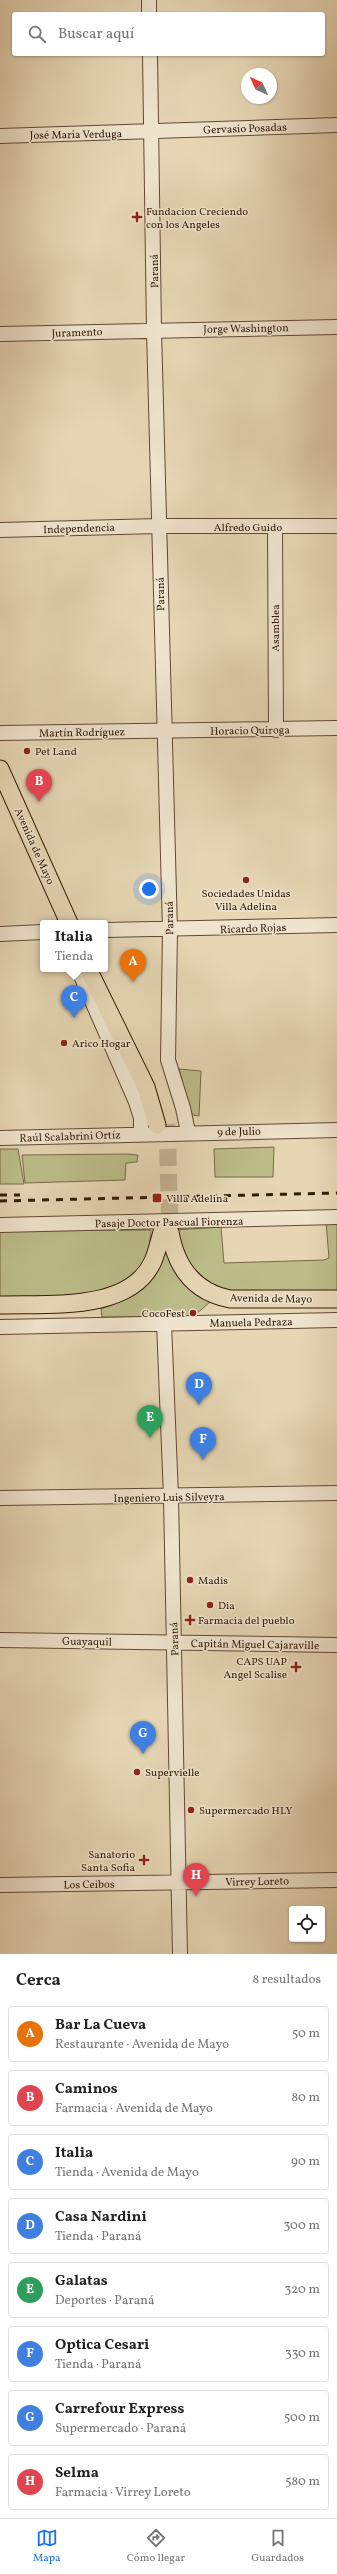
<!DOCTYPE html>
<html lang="es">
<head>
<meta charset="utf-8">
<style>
	:root { --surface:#fff; --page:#f6f6f6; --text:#222; --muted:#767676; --line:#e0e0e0; --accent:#1a73e8 }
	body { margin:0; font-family:Vollkorn,serif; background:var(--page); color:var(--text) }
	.controls { position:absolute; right:12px; bottom:12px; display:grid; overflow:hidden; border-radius:4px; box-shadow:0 1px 3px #0004 }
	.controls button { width:36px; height:36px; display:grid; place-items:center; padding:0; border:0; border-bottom:1px solid var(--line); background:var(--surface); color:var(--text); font:20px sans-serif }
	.compass { position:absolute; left:241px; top:68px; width:36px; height:36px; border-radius:50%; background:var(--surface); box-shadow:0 1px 3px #0004; rotate:315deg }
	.you { position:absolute; left:149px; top:889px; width:14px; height:14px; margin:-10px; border:3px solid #fff; border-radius:50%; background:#1a73e8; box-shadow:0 0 0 6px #1a73e833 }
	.badge { display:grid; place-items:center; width:26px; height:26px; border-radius:50%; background:var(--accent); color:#fff; font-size:13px; font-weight:700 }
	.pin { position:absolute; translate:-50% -33px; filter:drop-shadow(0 1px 2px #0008) }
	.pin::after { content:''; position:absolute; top:21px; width:14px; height:12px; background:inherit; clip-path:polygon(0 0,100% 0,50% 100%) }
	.popup { position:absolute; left:40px; top:920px; width:68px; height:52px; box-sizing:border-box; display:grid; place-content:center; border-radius:4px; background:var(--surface); filter:drop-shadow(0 1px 3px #0005); font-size:13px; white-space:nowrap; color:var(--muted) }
	.popup b { font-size:15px; color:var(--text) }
	.popup::after { content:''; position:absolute; left:50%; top:100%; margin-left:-8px; border:8px solid transparent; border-top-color:var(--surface) }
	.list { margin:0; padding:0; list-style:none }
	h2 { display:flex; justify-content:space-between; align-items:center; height:52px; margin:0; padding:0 16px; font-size:17px }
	h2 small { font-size:13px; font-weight:400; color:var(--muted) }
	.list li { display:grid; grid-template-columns:26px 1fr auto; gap:12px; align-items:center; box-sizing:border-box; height:56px; margin:0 8px 8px; padding:0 8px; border:1px solid var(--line); border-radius:4px }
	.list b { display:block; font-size:15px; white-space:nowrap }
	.list p { margin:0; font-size:13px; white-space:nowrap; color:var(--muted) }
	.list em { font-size:13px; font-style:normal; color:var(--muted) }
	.icon { flex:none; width:22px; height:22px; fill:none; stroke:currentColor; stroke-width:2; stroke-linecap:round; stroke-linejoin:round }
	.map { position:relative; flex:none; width:337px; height:1954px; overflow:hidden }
	.search { position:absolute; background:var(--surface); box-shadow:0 1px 3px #0004; left:12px; right:12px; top:12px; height:44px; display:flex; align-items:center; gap:10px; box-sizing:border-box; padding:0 14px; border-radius:4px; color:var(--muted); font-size:15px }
	.sheet { height:564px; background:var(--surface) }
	nav { display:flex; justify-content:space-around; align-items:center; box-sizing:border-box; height:56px; border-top:1px solid var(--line); background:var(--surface); font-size:11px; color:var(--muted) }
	nav a { display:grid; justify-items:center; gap:2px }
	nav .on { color:var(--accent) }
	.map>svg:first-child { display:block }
	.green { fill:#bbbc89; stroke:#786b48 }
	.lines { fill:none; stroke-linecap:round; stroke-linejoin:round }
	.major-tunnel { stroke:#c3b092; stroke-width:17; stroke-dasharray:17 8; stroke-linecap:butt }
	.minor-casing { stroke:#624933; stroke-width:16 }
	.major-casing { stroke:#361a08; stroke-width:19 }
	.minor { stroke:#efe4ce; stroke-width:14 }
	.major { stroke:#e6d6b4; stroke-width:17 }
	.rail { stroke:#361a08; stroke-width:3; stroke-dasharray:7 7; stroke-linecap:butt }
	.poi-dot { fill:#8f2418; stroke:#efe4ce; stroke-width:1.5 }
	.labels { text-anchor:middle; stroke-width:3; stroke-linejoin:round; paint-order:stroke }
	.street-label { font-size:11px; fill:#361a08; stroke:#efe4ce }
	.poi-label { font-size:11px; fill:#361a08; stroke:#efe4ce; text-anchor:start }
</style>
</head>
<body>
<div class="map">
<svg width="337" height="1954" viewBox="0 0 337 1954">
	<rect width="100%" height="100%" fill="#e6d6b4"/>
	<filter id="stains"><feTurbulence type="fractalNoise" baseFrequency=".005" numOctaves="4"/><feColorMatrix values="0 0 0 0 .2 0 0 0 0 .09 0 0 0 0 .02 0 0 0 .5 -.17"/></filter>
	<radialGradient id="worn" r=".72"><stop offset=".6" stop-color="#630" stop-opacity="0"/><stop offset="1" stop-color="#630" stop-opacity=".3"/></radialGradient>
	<path class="green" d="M179,1069L201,1071L199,1116L193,1115L187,1104Z
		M274,1147L273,1177H215L214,1149Z
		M0,1149H18L24,1184H0Z
		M22,1155L127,1154L138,1155L137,1162L126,1163L125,1180L25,1183Z
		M326,1222H337V1292C301,1292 213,1304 191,1269C184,1258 180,1242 175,1230L221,1227L224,1263L324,1260L329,1258Z
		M151,1230C150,1238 150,1246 148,1254C134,1307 42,1297 0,1298V1231Z
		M164,1235L211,1301L193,1317H102L101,1309C150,1290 146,1281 164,1235Z"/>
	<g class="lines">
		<path class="major-tunnel" d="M167,1124L170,1232"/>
		<defs>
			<path id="minor" d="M149,0V14
				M150,54L154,330L170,931L168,1060L183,1108L188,1132
				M0,136L337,125
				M0,334L337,327
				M275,527L276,730
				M0,530L159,526H337
				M0,733L337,728
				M105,930L337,925
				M0,934L43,932
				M78,969L136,1102L141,1118V1133
				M0,1138L337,1130
				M0,1225L337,1217
				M164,1323L171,1497L180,1954
				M0,1327L337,1320
				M0,1498L337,1493
				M0,1640L337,1645
				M0,1885L337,1880"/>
			<path id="major" d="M0,769L69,923
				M88,969L146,1087L157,1125
				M170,1232C176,1267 194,1292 230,1299H337
				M0,1305C46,1303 130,1313 153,1261C157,1252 159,1242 162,1232"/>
		</defs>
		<use href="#minor" class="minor-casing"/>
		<use href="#major" class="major-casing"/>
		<use href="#minor" class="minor"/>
		<use href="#major" class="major"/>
		<path class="rail" d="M0,1195H20
			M0,1201L337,1193"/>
	</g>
	<g class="poi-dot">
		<path d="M135 211h4v4h4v4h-4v4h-4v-4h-4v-4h4z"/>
		<circle cx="27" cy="751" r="4"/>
		<circle cx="246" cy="880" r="4"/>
		<circle cx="64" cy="1043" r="4"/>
		<rect x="152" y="1193" width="10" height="10" rx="2"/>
		<circle cx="193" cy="1313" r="4"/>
		<circle cx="190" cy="1580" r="4"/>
		<circle cx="210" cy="1605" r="4"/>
		<path d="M188 1614h4v4h4v4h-4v4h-4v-4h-4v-4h4z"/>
		<path d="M294 1661h4v4h4v4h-4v4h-4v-4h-4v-4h4z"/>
		<circle cx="137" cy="1772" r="4"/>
		<circle cx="191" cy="1810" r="4"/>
		<path d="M142 1854h4v4h4v4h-4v4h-4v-4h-4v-4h4z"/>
	</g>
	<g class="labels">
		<g class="street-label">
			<text transform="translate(245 128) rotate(-2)" y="4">Gervasio Posadas</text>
			<text transform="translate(76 134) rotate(-1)" y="4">José Maria Verduga</text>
			<text transform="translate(154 271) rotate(-91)" y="4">Paraná</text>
			<text transform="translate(246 328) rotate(-1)" y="4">Jorge Washington</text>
			<text transform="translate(77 332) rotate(-2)" y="4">Juramento</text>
			<text x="248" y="531">Alfredo Guido</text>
			<text transform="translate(79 528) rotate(-2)" y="4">Independencia</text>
			<text transform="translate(160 594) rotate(-91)" y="4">Paraná</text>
			<text transform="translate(275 628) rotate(-90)" y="4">Asamblea</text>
			<text transform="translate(250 730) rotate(-1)" y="4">Horacio Quiroga</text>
			<text transform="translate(82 732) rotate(-1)" y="4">Martín Rodríguez</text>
			<text transform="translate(35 846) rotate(66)" y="4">Avenida de Mayo</text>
			<text transform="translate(169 918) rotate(-91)" y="4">Paraná</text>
			<text transform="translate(253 928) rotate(-2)" y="4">Ricardo Rojas</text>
			<text transform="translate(239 1131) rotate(-1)" y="4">9 de Julio</text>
			<text transform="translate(70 1136) rotate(-2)" y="4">Raúl Scalabrini Ortíz</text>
			<text transform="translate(169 1222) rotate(-1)" y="4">Pasaje Doctor Pascual Fiorenza</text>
			<text transform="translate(271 1298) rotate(1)" y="4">Avenida de Mayo</text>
			<text transform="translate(251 1322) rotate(-1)" y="4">Manuela Pedraza</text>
			<text transform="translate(169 1497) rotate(-1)" y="4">Ingeniero Luis Silveyra</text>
			<text transform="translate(174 1639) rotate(-92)" y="4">Paraná</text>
			<text transform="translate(87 1641) rotate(1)" y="4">Guayaquil</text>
			<text transform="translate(255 1644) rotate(1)" y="4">Capitán Miguel Cajaraville</text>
			<text transform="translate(257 1881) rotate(-1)" y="4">Virrey Loreto</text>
			<text transform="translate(89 1884) rotate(-1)" y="4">Los Ceibos</text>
		</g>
		<g class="poi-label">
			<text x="146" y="215">Fundacion Creciendo<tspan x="146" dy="13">con los Angeles</tspan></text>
			<text x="35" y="755">Pet Land</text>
			<text x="246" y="897" text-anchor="middle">Sociedades Unidas<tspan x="246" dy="13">Villa Adelina</tspan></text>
			<text x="72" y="1047">Arico Hogar</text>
			<text x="166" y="1202">Villa Adelina</text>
			<text x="185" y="1317" text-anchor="end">CocoFest</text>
			<text x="198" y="1584">Madis</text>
			<text x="218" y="1609">Dia</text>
			<text x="198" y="1624">Farmacia del pueblo</text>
			<text x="287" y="1665" text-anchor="end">CAPS UAP<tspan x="287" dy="13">Angel Scalise</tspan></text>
			<text x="145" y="1776">Supervielle</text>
			<text x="199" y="1814">Supermercado HLY</text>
			<text x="135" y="1858" text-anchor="end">Sanatorio<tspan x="135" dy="13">Santa Sofia</tspan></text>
		</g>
	</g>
	<rect width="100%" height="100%" filter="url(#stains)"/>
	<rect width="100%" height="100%" fill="url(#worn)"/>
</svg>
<div class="controls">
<button><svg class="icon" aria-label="locate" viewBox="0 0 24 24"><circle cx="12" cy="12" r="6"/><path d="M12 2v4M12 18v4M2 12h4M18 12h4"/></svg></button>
</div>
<svg class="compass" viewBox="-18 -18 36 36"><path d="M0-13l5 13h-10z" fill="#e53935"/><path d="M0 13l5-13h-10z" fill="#767676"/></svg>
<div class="you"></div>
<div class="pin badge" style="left:133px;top:982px;background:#e8710a">A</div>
<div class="pin badge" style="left:39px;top:802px;background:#e0444e">B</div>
<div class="pin badge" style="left:74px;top:1018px;background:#3f7fe0">C</div>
<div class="popup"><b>Italia</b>Tienda</div>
<div class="pin badge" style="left:199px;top:1405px;background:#3f7fe0">D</div>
<div class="pin badge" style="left:150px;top:1438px;background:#2e9e5b">E</div>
<div class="pin badge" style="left:203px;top:1460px;background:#3f7fe0">F</div>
<div class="pin badge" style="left:143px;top:1754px;background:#3f7fe0">G</div>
<div class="pin badge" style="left:196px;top:1896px;background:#e0444e">H</div>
<div class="search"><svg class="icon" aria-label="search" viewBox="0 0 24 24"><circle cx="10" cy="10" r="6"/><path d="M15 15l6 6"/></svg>Buscar aquí</div>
</div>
<section class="sheet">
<h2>Cerca<small>8 resultados</small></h2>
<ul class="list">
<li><span class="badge" style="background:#e8710a">A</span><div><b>Bar La Cueva</b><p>Restaurante · Avenida de Mayo</p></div><em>50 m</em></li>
<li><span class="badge" style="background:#e0444e">B</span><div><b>Caminos</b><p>Farmacia · Avenida de Mayo</p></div><em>80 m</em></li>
<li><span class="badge" style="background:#3f7fe0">C</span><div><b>Italia</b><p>Tienda · Avenida de Mayo</p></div><em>90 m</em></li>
<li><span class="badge" style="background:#3f7fe0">D</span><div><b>Casa Nardini</b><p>Tienda · Paraná</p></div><em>300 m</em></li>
<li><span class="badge" style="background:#2e9e5b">E</span><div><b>Galatas</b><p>Deportes · Paraná</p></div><em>320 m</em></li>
<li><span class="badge" style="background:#3f7fe0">F</span><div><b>Optica Cesari</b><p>Tienda · Paraná</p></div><em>330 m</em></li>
<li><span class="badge" style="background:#3f7fe0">G</span><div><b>Carrefour Express</b><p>Supermercado · Paraná</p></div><em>500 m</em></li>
<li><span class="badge" style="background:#e0444e">H</span><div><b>Selma</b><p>Farmacia · Virrey Loreto</p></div><em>580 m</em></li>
</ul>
</section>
<nav>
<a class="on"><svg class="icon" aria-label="map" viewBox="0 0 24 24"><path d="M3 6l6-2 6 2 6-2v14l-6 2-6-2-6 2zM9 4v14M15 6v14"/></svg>Mapa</a>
<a><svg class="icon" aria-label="directions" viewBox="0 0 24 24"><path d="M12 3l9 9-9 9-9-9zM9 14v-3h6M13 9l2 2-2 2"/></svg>Cómo llegar</a>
<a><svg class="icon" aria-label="saved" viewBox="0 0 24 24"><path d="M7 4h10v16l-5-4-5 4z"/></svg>Guardados</a>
</nav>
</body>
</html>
